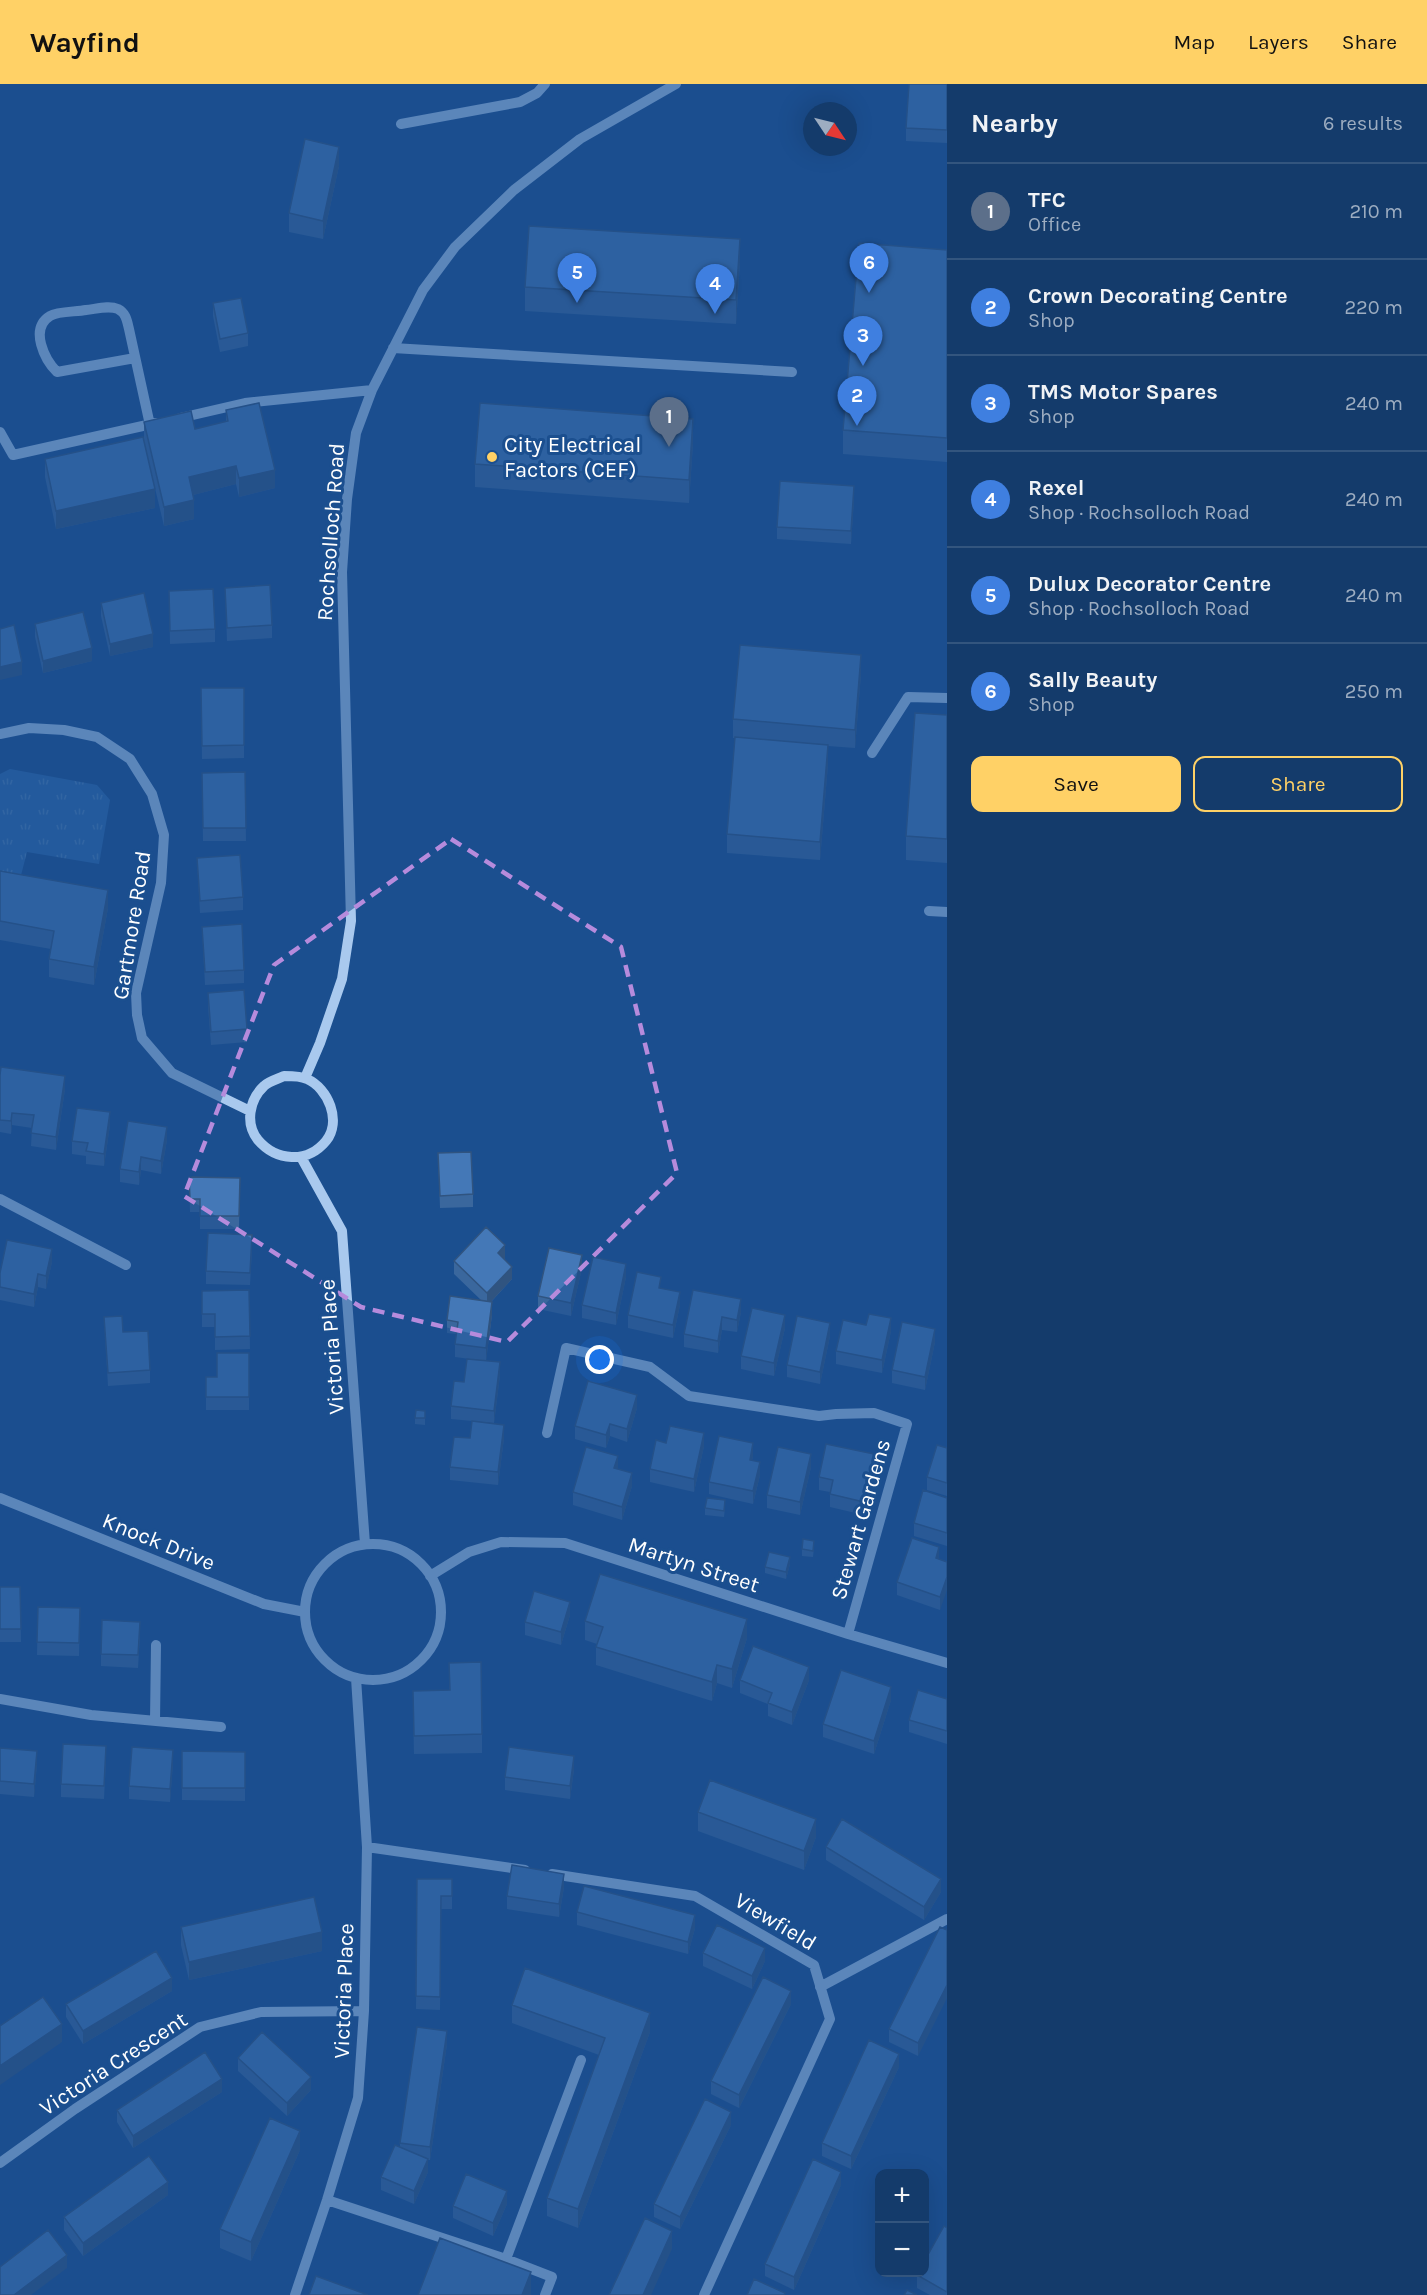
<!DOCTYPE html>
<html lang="en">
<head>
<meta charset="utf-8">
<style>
	:root { --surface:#143b6b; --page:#1d4271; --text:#f1f3f6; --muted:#9dadc1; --line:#33557e; --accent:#ffd166 }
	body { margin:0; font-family:Karla,sans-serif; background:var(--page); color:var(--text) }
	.controls { position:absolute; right:18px; bottom:18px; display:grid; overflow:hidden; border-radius:12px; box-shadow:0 6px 24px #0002 }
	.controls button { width:54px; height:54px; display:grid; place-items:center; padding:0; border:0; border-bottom:2px solid var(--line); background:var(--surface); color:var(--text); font:30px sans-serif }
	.compass { position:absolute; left:803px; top:18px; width:54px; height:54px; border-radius:50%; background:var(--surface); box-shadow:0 6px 24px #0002; rotate:125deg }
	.you { position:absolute; left:600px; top:1276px; width:21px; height:21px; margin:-15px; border:4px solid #fff; border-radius:50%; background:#1a73e8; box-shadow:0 0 0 9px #1a73e833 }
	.badge { display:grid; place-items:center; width:39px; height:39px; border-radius:50%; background:var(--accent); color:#fff; font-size:20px; font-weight:700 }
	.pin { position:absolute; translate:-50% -50px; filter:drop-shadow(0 2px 3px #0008) }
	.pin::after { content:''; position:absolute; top:32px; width:21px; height:18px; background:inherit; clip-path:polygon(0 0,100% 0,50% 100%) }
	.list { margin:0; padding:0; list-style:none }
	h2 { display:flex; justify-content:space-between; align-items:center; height:78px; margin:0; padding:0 24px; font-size:26px }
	h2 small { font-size:20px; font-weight:400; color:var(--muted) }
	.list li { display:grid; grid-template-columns:39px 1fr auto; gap:18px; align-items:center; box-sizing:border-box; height:96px; padding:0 24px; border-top:2px solid var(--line) }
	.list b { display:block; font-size:22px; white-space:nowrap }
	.list p { margin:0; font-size:20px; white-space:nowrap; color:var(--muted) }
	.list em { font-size:20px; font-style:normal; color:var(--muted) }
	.actions { display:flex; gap:12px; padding:18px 24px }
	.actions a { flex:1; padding:14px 0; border:2px solid var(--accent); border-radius:12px; text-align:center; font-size:21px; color:var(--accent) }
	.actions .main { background:var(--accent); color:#111 }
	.map { position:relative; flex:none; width:947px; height:2211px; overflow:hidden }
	header { display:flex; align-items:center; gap:36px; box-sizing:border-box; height:84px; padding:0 30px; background:var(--accent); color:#111 }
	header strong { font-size:28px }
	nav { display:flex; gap:33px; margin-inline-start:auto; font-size:21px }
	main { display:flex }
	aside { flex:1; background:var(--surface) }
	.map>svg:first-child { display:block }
	.grass { fill:url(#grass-tufts) }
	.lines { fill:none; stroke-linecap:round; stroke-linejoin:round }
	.minor { stroke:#a9c9ee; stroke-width:10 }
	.wall { fill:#3a679d }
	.shaded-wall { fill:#305480 }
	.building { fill:#4478b7; stroke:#305480; stroke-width:1.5 }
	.marked { fill:none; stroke:#b68bdc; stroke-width:4.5; stroke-dasharray:12 8; stroke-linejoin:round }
	.poi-dot { fill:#ffd166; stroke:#1b4f8f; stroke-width:2 }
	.labels { text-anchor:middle; stroke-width:6; stroke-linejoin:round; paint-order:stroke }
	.poi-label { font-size:22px; fill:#fff; stroke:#1b4f8f; text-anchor:start }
	.street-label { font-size:22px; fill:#fff; stroke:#1b4f8f }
</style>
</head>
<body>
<header>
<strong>Wayfind</strong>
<nav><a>Map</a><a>Layers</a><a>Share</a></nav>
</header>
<main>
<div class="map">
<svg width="947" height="2211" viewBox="0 0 947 2211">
	<defs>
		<pattern id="grass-tufts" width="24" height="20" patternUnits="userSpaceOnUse" patternTransform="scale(1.5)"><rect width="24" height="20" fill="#2e69ad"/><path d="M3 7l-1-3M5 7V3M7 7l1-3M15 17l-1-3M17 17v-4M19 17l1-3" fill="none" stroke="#4d80b9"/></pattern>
	</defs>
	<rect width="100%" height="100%" fill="#1b4f8f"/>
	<path class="grass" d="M10,685L97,701L110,716L99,780L27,768L20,795L0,791V690Z"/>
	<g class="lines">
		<path class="minor" d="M401,40L520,18L537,9L545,0
			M393,264L792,288
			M135,274L57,288C45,276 29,245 50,232C58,227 76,228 86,226C96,225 109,221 118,225C126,229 127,237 129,245L150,341
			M180,334L245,319L372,306
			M0,348L13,371L156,339
			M0,650L29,644L64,646L97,653L130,675L152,710L164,751L161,799L136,909L137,931L142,954L172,989L250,1027
			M872,669L908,613L947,614
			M929,827L947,828
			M284,992C291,992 301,992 307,995C328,1004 342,1037 326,1057C307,1080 276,1077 258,1056C245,1040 249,1016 264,1002C269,997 278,995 284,992Z
			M305,994L320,959L342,895L351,837L342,488L347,415L356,349L372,306L423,206L455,163L514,106L580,55L676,0
			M301,1073L342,1147L365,1460
			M0,1115L126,1181
			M547,1349L566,1264L650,1283L689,1312L819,1332L836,1330L874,1329L907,1340L848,1550
			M0,1414L264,1520L305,1528
			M305 1528a68 68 0 1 1 136 0a68 68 0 1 1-136 0Z
			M430,1492L469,1468L501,1458L565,1459L848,1550L947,1579
			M0,1615L91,1631L221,1643
			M155,1637L156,1561
			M367,1763L525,1786
			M552,1790L695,1812L814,1881L830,1935L704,2211
			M820,1903L947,1835
			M0,2079L75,2025L200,1943L261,1928L364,1927
			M327,2116L506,2175L552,2193L545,2211
			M506,2175L581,1976
			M295,2211L327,2116L358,2014L364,1927L367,1763L356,1594"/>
	</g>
	<path class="wall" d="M947,0V59L906,57V44Z
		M339,82L323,155L289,148V129Z
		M947,166V378L843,370V346Z
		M740,178L736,240L525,227V203Z
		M213,219L248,249V262L220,268L213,232Z
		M226,326L275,404L239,413L236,400L193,411L194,435L164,442L144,358L155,424L56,445L45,393V375L144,357V338L195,345L226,338Z
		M693,359L689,419L475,403V380Z
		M854,415L851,460L777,455V443Z
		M225,504L272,541V554L227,557Z
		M169,507L215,545V558L170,560Z
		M101,519L153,563L110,572L101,532Z
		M35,540L92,577L43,589L35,553Z
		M861,590L855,664L828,662V680L820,776L727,769V750L735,654H733V635Z
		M201,604H244V674L202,675Z
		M947,631V779L906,776V752Z
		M245,688L246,757H203L202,689Z
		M197,774L243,813V826L200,829Z
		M0,787L108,824L94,901L49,893V875L51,865L0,856Z
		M202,843L244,886V899L205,901Z
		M208,909L247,945V958L211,961L208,922Z
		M0,991L65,1005L56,1066L31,1062L32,1044L12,1041L11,1050L0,1048Z
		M110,1041L104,1082L86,1080V1072L72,1070V1057Z
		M167,1056L161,1090L141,1086L139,1101L120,1098V1085Z
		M438,1069L473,1110V1123L440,1124Z
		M189,1093L240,1094L239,1145H200V1128H190Z
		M252,1164L250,1201L206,1200V1187Z
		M505,1174L504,1175L512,1195L491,1218L492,1231L486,1277L500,1291L494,1339L451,1335V1322L464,1298L478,1276L455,1273V1260L457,1250L447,1249V1236L482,1217L454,1190V1177Z
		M52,1178L46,1205L38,1203L34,1223L0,1216V1189Z
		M582,1184L571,1232L538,1225V1212Z
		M626,1193L616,1241L582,1234V1221Z
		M249,1206L250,1265L215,1266V1243H202V1207Z
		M741,1215V1228L737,1248L722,1246L718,1269L684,1263V1250Z
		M680,1221L673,1254L628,1244V1231Z
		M104,1233L123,1248L150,1286V1299L108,1302Z
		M785,1244L774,1292L741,1285V1272Z
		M891,1247L882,1289L836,1280V1267Z
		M830,1252L820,1300L787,1293V1281Z
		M935,1258L925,1306L892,1299V1286Z
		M249,1269V1326H206V1293H217Z
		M637,1324L627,1358L610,1352L606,1364L575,1355V1342Z
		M415,1334H425V1341L415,1340Z
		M470,1354H504L498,1401L450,1396V1383Z
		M666,1359L704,1362L694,1408L650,1398V1385Z
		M947,1364V1412L927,1406V1393Z
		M753,1372L752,1376L760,1391L753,1420L709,1410V1398Z
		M811,1383L800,1431L767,1424V1411Z
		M874,1383L864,1431L830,1423V1408L819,1406V1393Z
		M618,1385L632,1402L622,1436L573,1421V1408Z
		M947,1414V1462L914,1452V1439Z
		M725,1423L724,1433L705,1431V1424Z
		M814,1463L813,1473L802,1472V1465Z
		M939,1475L947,1478L940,1526L897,1511V1498Z
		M790,1480L786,1495L765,1489V1483Z
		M0,1503H20L21,1558H0Z
		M38,1523L80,1524L79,1572L37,1571Z
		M570,1531L561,1561L525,1551V1538Z
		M585,1537L747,1554L732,1604L717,1599L712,1617L596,1581V1563L597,1560L585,1556Z
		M140,1551L138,1584L101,1582V1570Z
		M449,1579L482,1650V1669L414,1670L413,1626L449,1606Z
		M740,1596H809L792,1641L768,1632V1620L740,1609Z
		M947,1615V1660L909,1648V1636Z
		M891,1616L874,1670L823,1653V1640Z
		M0,1664L37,1680L34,1713L0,1710Z
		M182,1667L245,1668V1717L182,1716Z
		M106,1675L104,1715L61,1713V1700Z
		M173,1679L170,1718L129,1715V1702Z
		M574,1685L570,1715L505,1706V1693Z
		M698,1728L816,1753L804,1786L698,1747Z
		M826,1763L941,1808L924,1836L826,1776Z
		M417,1795H452V1825H441L440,1926L416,1925Z
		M564,1803L559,1833L507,1825V1812Z
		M577,1828L695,1844L688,1870L577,1841Z
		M181,1843L322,1867L189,1896L181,1861Z
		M940,1843L918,1972L889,1958V1945Z
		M703,1869L765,1877L752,1905L703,1882Z
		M172,1907L83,1960L66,1933V1920Z
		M791,1920L739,2024L711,2010V1997Z
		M512,1921L650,1948L578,2144L547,2132V2114L599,1971L512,1939Z
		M447,1960L430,2076H428V2088L414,2120L381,2106V2093L400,2063V2059Z
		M238,1974L311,2006L287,2032L238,1987Z
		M899,1983L851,2085L822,2072V2059Z
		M222,2008L133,2064L117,2038V2026Z
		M731,2041L680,2145L654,2133V2120Z
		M300,2066L251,2177L220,2164V2145Z
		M841,2101L794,2206L765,2192V2180Z
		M168,2111L83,2172L64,2146V2133Z
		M507,2120L493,2152L453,2134V2122Z
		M947,2144V2211H930L917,2204V2191Z"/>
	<path class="shaded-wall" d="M339,63V82L323,155V137Z
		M740,155V178L736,240V216Z
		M693,335V359L689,419V396Z
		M236,382V400L189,412V393Z
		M275,386V404L239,413V394Z
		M854,402V415L851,460V447Z
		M155,405V424L56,445V427Z
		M194,416V435L164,442V423Z
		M153,550V563L110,572V560Z
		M92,564V577L43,589V577Z
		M861,571V590L855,664V646Z
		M22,578V591L0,596V583Z
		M828,661V680L820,776V758Z
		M108,806V824L94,901V883Z
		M65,992V1005L56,1066V1053Z
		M110,1028V1041L104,1082V1070Z
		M12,1029V1041L11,1050V1037Z
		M167,1043V1056L161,1090V1077Z
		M141,1073V1086L139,1101V1088Z
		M505,1161V1174L498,1182V1169Z
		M52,1165V1178L46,1205V1192Z
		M582,1171V1184L571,1232V1219Z
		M626,1180V1193L616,1241V1229Z
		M512,1183V1195L487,1222V1209Z
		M38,1190V1203L34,1223V1210Z
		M680,1208V1221L673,1254V1241Z
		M741,1215V1228L737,1248V1236Z
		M492,1218V1231L486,1277V1264Z
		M785,1231V1244L774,1292V1279Z
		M722,1233V1246L718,1269V1257Z
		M891,1234V1247L882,1289V1276Z
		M830,1239V1252L820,1300V1288Z
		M935,1245V1258L925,1306V1293Z
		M500,1278V1291L494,1339V1327Z
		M637,1311V1324L627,1358V1345Z
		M610,1340V1352L606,1364V1351Z
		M504,1341V1354L498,1401V1388Z
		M704,1349V1362L694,1408V1395Z
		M753,1359V1372L750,1389V1376Z
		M811,1370V1383L800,1431V1418Z
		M874,1370V1383L864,1431V1418Z
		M618,1372V1385L614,1384Z
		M760,1378V1391L753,1420V1407Z
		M632,1389V1402L622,1436V1423Z
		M939,1463V1476L936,1474Z
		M790,1473V1480L786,1495V1488Z
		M947,1493V1506L940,1526V1513Z
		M570,1518V1531L561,1561V1548Z
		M747,1535V1554L732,1604V1585Z
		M717,1581V1599L712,1617V1598Z
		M809,1583V1596L792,1641V1628Z
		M891,1603V1616L874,1670V1657Z
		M173,1666V1679L170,1718V1705Z
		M37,1667V1680L34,1713V1700Z
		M574,1672V1685L570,1715V1702Z
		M816,1735V1753L804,1786V1767Z
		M564,1790V1803L559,1833V1820Z
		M941,1795V1808L924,1836V1823Z
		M695,1831V1844L688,1870V1858Z
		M322,1848V1867L189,1896V1878Z
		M765,1864V1877L752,1905V1892Z
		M172,1894V1907L83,1960V1947Z
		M947,1901V1914L918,1972V1959Z
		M791,1907V1920L739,2024V2011Z
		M650,1929V1948L578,2144V2125Z
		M62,1940V1958L0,2001V1982Z
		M447,1947V1960L430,2076V2063Z
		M899,1970V1983L851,2085V2072Z
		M311,1993V2006L287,2032V2019Z
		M222,1995V2008L133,2064V2052Z
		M731,2028V2041L680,2145V2133Z
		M300,2047V2066L251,2177V2158Z
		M428,2075V2088L414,2120V2107Z
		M841,2088V2101L794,2206V2193Z
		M168,2098V2111L83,2172V2159Z
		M507,2107V2120L493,2152V2139Z
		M672,2147V2165L651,2211H643Z
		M67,2171V2184L31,2211H14Z
		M531,2188V2211H522Z"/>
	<path class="building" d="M909,0H947V46L906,44Z
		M305,55L339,63L323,137L289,129Z
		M529,142L740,155L736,216L525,203Z
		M859,159L947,166V354L843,346Z
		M241,214L248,249L220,255L213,219Z
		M259,319L275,386L239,394L236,382L189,393L194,416L164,423L144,338L191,327L195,345L228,337L226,326Z
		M480,319L693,335L689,396L475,380Z
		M143,353L155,405L56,427L45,375Z
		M780,397L854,402L851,447L777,443Z
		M270,501L272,541L227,544L225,504Z
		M213,505L215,545L170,547L169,507Z
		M144,509L153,550L110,560L101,519Z
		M83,528L92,564L43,577L35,540Z
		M14,541L22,578L0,583V545Z
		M740,561L861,571L855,646L733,635Z
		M201,604H244V661L202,662Z
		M915,629L947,631V755L906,752Z
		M735,653L828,661L820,758L727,750Z
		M245,688L246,744H203L202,689Z
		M240,771L243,813L200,817L197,774Z
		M0,787L108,806L94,883L49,875L54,847L0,837Z
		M242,840L244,886L205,888L202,843Z
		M244,906L247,945L211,948L208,909Z
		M1,983L65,992L56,1053L31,1049L34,1031L12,1029L11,1037L0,1036V991Z
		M77,1024L110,1028L104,1070L86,1067L88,1059L72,1057Z
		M128,1037L167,1043L161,1077L141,1073L139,1088L120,1085Z
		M471,1068L473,1110L440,1112L438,1069Z
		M189,1093L240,1094L239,1132H200V1115H190Z
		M486,1143L505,1161L498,1169L512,1183L487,1209L454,1177Z
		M208,1149L252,1151L250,1189L206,1187Z
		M7,1156L52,1165L46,1192L38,1190L34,1210L0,1203V1189Z
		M549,1164L582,1171L571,1219L538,1212Z
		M593,1173L626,1180L616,1229L582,1221Z
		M637,1188L661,1193L659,1204L680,1208L673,1241L628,1231Z
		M249,1206L250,1252L215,1253V1230H202V1207Z
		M693,1206L741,1215L737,1236L722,1233L718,1257L684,1250Z
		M450,1212L492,1218L486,1264L455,1260L458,1238L447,1236Z
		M752,1224L785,1231L774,1279L741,1272Z
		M869,1230L891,1234L882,1276L836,1267L843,1236L866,1241Z
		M122,1232L123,1248L148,1247L150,1286L108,1289L104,1233Z
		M797,1232L830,1239L820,1288L787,1281Z
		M902,1238L935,1245L925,1293L892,1286Z
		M217,1269H249V1313H206V1293H217Z
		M467,1275L500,1278L494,1327L451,1322L454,1297L464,1298Z
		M588,1297L637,1311L627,1345L610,1340L606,1351L575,1342Z
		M416,1326L425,1327V1334H415Z
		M472,1337L504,1341L498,1388L450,1383L454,1353L470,1354Z
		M670,1342L704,1349L694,1395L650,1385L656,1356L666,1359Z
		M719,1352L753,1359L750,1376L760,1378L753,1407L709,1398Z
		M826,1360L874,1370L864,1418L830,1410L833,1396L819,1393Z
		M937,1361L947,1364V1399L927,1393Z
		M586,1363L618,1372L614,1384L632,1389L622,1423L573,1408Z
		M778,1363L811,1370L800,1418L767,1411Z
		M923,1406L947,1414V1449L914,1439Z
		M707,1414L725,1416L724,1427L705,1424Z
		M912,1454L939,1463L936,1474L947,1478V1493L940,1513L897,1498Z
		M803,1455L814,1457L813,1467L802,1465Z
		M769,1468L790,1473L786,1488L765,1483Z
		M600,1490L747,1535L732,1585L717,1581L712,1598L596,1563L603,1543L585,1537Z
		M0,1503H20L21,1545H0Z
		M534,1507L570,1518L561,1548L525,1538Z
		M38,1523L80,1524L79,1559L37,1558Z
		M102,1536L140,1538L138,1571L101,1570Z
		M753,1562L809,1583L792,1628L768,1619L772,1609L740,1596Z
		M481,1578L482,1650L414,1652L413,1607L450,1606L449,1579Z
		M841,1586L891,1603L874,1657L823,1640Z
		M918,1606L947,1615V1647L909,1636Z
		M63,1660L106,1662L104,1702L61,1700Z
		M132,1663L173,1666L170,1705L129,1702Z
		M509,1663L574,1672L570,1702L505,1693Z
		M0,1664L37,1667L34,1700L0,1697Z
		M182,1667L245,1668V1704H182Z
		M710,1696L816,1735L804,1767L698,1728Z
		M842,1735L941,1795L924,1823L826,1763Z
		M512,1781L564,1790L559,1820L507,1812Z
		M417,1795H452V1812H441L440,1913L416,1912Z
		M584,1802L695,1831L688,1858L577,1828Z
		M314,1813L322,1848L189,1878L181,1843Z
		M717,1841L765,1864L752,1892L703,1869Z
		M940,1843L947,1846V1901L918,1959L889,1945Z
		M156,1867L172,1894L83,1947L66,1920Z
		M525,1884L650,1929L578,2125L547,2114L605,1954L512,1921Z
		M763,1893L791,1907L739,2011L711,1997Z
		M43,1913L62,1940L0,1982V1942Z
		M417,1943L447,1947L430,2063L400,2059Z
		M262,1948L311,1993L287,2019L238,1974Z
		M869,1956L899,1970L851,2072L822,2059Z
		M205,1968L222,1995L133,2052L117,2026Z
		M705,2015L731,2028L680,2133L654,2120Z
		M270,2034L300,2047L251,2158L220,2145Z
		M395,2061L428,2075L414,2107L381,2093Z
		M149,2072L168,2098L83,2159L64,2133Z
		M813,2075L841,2088L794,2193L765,2180Z
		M466,2090L507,2107L493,2139L453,2122Z
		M645,2134L672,2147L643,2211H609Z
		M944,2142L947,2144V2208L917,2191L919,2188H924V2178Z
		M48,2146L67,2171L14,2211H0V2183Z
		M440,2154L531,2188L522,2211H418Z
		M316,2192L368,2211H309Z
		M754,2195L785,2209L784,2211H747Z
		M907,2206L917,2211H904Z"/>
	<path d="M0 0H947V2211H0ZM451,755L621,863L677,1089L507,1258L361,1223L184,1112L274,881Z" fill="#1b4f8f" fill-opacity=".55" fill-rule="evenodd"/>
	<path class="marked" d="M451,755L621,863L677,1089L507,1258L361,1223L184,1112L274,881Z"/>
	<circle class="poi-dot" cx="492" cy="373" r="6"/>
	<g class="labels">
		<g class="poi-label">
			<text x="504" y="368">City Electrical<tspan x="504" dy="25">Factors (CEF)</tspan></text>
		</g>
		<g class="street-label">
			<text transform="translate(330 448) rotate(-86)" y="8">Rochsolloch Road</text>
			<text transform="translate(131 841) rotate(-81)" y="8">Gartmore Road</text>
			<text transform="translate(331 1263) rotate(-94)" y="8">Victoria Place</text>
			<text transform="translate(860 1435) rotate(-74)" y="8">Stewart Gardens</text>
			<text transform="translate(159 1457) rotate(22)" y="8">Knock Drive</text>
			<text transform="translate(694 1480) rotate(18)" y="8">Martyn Street</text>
			<text transform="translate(776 1837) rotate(31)" y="8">Viewfield</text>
			<text transform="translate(343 1907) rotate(-88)" y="8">Victoria Place</text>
			<text transform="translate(113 1979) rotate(-33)" y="8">Victoria Crescent</text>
		</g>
	</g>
</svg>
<div class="controls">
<button>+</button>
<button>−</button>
</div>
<svg class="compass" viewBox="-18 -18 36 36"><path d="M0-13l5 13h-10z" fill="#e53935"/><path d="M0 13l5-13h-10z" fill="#9dadc1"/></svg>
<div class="you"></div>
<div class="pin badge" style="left:669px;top:363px;background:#5c6f8a">1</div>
<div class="pin badge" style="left:857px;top:342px;background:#3f7fe0">2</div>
<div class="pin badge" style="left:863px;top:282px;background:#3f7fe0">3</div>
<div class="pin badge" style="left:715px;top:230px;background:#3f7fe0">4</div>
<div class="pin badge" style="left:577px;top:219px;background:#3f7fe0">5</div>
<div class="pin badge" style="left:869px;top:209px;background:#3f7fe0">6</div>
</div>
<aside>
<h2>Nearby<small>6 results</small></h2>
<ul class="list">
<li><span class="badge" style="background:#5c6f8a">1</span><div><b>TFC</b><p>Office</p></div><em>210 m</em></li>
<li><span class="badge" style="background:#3f7fe0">2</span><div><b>Crown Decorating Centre</b><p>Shop</p></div><em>220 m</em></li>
<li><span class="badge" style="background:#3f7fe0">3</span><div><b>TMS Motor Spares</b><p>Shop</p></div><em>240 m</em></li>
<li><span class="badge" style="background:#3f7fe0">4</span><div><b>Rexel</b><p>Shop · Rochsolloch Road</p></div><em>240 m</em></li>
<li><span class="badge" style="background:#3f7fe0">5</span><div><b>Dulux Decorator Centre</b><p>Shop · Rochsolloch Road</p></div><em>240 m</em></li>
<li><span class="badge" style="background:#3f7fe0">6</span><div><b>Sally Beauty</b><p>Shop</p></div><em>250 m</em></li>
</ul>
<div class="actions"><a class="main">Save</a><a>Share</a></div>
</aside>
</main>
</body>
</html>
